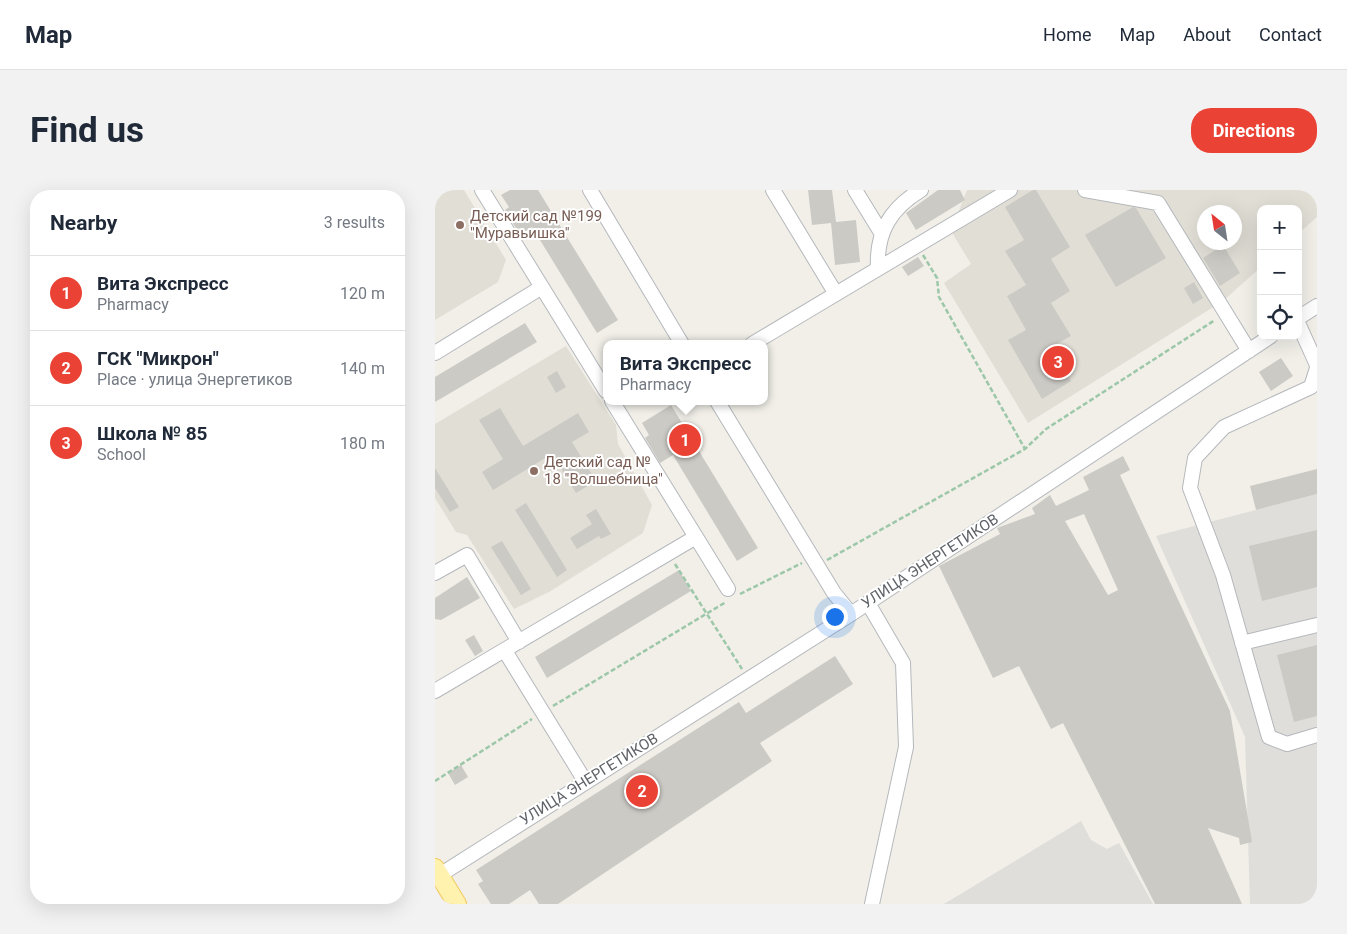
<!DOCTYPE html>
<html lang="en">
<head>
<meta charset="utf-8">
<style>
	:root { --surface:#fff; --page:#f2f2f3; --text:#1f2937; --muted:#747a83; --line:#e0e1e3; --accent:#ea4335 }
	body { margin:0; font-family:Roboto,sans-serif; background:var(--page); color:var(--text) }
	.controls { position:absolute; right:15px; top:15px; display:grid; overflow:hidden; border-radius:10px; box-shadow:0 5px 20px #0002 }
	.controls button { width:45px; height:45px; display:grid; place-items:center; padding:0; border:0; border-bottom:1px solid var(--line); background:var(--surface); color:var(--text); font:25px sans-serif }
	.compass { position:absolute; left:762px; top:15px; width:45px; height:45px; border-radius:50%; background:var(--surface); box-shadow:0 5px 20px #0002; rotate:330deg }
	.you { position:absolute; left:399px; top:426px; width:18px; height:18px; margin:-12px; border:4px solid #fff; border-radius:50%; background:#1a73e8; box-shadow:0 0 0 8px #1a73e833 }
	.badge { display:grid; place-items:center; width:32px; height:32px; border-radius:50%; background:var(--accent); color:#fff; font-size:16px; font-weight:700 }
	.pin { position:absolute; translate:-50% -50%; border:2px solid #fff; box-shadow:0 1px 5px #0006 }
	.popup { position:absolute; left:168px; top:150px; width:165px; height:65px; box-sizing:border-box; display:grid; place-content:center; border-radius:10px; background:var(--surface); filter:drop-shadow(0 1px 4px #0005); font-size:16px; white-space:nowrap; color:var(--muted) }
	.popup b { font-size:19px; color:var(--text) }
	.popup::after { content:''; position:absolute; left:50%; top:100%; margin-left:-10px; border:10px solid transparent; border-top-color:var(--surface) }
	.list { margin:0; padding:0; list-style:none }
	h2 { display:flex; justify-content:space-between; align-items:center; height:65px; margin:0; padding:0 20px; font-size:21px }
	h2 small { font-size:16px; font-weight:400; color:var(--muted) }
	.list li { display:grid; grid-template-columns:32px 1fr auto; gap:15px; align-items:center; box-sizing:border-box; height:75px; padding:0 20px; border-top:1px solid var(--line) }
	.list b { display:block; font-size:19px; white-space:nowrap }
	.list p { margin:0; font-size:16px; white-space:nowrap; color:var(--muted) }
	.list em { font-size:16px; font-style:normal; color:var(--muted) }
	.icon { flex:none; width:28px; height:28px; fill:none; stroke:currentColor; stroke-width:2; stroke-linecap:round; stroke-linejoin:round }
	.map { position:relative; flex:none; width:882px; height:714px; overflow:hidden; border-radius:20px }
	header { display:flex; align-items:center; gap:30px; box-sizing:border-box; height:70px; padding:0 25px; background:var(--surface); border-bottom:1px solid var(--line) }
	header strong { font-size:24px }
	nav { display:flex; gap:28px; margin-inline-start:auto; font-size:18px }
	.intro { display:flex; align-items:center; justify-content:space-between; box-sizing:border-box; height:120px; padding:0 30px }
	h1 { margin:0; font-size:35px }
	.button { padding:12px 22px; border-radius:20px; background:var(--accent); color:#fff; font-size:18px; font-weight:700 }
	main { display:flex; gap:30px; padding:0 30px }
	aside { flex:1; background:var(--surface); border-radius:20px; box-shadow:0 5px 20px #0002 }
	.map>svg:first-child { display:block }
	.industrial { fill:#e0deda }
	.education { fill:#e1ded6; fill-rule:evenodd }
	.building { fill:#cccac5; fill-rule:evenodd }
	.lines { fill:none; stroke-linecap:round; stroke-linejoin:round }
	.minor-casing { stroke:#b5b8bc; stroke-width:16 }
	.major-casing { stroke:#f2c960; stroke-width:20 }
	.path { stroke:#9cc7a9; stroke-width:2.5; stroke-dasharray:5 2.5; stroke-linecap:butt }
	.minor { stroke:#fff; stroke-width:14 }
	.major { stroke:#fff2af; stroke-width:18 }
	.education-dot { fill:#8d6e63; stroke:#fff; stroke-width:2 }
	.labels { text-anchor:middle; stroke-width:4; stroke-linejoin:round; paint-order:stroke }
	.education-label { font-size:15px; fill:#785e54; stroke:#fff; text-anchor:start }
	.street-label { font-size:15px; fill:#5f6368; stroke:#fff }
</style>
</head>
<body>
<header>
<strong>Map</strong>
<nav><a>Home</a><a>Map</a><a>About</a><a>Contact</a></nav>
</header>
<div class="intro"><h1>Find us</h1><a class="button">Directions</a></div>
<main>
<aside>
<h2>Nearby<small>3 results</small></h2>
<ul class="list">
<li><span class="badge">1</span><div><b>Вита Экспресс</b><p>Pharmacy</p></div><em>120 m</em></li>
<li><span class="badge">2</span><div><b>ГСК &quot;Микрон&quot;</b><p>Place · улица Энергетиков</p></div><em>140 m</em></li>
<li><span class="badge">3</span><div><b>Школа № 85</b><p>School</p></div><em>180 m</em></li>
</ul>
</aside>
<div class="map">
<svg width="882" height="714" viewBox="0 0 882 714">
	<rect width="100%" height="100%" fill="#f1efe8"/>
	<path class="industrial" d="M882,304V714H815L810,547L721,346Z
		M646,631L656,650L672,659L684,653L718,714H509Z"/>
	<path class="education" d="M0,0H29L71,70L63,92L0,130Z
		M532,0H882V27L863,44V19H826V77L788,111L593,233L509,93L536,74L516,41ZM769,22H799V52H769Z
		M131,156L181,235L183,254L217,315L208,343L114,402L79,419L32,345L21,342L0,308V234Z"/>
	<path class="building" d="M75,0H103L183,130L162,143L97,37L85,45L70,20L74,17L66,5Z
		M373,0H397L401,32L421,30L425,72L400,75L396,33L377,35Z
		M503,0H525L530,10L481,40L471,23Z
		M598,0H601L635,57L616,69L635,101L616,113L636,146L616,157L636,191L607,209L573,150L591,140L572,106L591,95L570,61L589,50L570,17Z
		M698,17L701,18L731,68L681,97L650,45Z
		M788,55L805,83L785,96L768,68Z
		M483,67L489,76L473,86L467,77Z
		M759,92L768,108L758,114L749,98Z
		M90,133L102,152L0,212V187Z
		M846,168L858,186L836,201L824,182Z
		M122,181L131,197L121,203L112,187Z
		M236,215L323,358L302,371L238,265L225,273L210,248L214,245L207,233Z
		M65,218L88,256L143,223L154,242L137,252L161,291L141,303L117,264L58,300L47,282L68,269L44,230Z
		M688,266L695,280L685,285L795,521L817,652L805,655L804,648L773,638L807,714H720L628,533L616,539L584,476L558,488L504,376L565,344L562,338L600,324L597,318L615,305L621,316L654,300L648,287ZM649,324L683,400L673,405L630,331Z
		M0,278L24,317L15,322L0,298Z
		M882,279V304L821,320L815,296Z
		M91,313L132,380L122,387L80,320Z
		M161,319L176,344L166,349L164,346L142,359L135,348L157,334L151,325Z
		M882,340V397L827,411L814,356Z
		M67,351L96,399L86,405L56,357Z
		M244,380L256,401L112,488L100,467Z
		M32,387L45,408L6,430L0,429V408Z
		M39,445L48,461L40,466L30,450Z
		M882,455V526L859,532L842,465Z
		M400,466L418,494L325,553L337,571L123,714H104L95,700L74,714H56L43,694L48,691L41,680L304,512L311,523Z
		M26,575L33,587L20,595L13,583Z"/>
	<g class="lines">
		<defs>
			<path id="minor" d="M47,0L171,201
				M155,0L247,154
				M338,0L401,104
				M420,0L447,44
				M650,0L723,13L814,161
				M443,78C441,42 456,18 486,0
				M863,128L882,116
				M863,133L882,175
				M317,154L575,0
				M0,163L107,97
				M882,178L876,197L789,237L760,268L755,298L788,385L834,547L852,554L882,545
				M177,211L261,347
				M282,211L399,403L416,424
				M0,383L32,365L84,452
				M433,413L468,473L471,557L437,714
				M807,453L882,435
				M70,461L150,591
				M0,501L261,347L293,399
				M0,688L416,424L836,146"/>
			<path id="major" d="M0,678L22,714"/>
		</defs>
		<use href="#minor" class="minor-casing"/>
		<use href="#major" class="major-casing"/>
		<path class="path" d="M488,65L502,88L504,107L590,259
			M392,370L590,259L611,239L780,130
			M240,374L307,479
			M305,404L367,373
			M118,516L291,412
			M0,591L97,529"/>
		<use href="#minor" class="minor"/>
		<use href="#major" class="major"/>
	</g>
	<g class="education-dot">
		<circle cx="25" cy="35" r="5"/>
		<circle cx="99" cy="281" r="5"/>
	</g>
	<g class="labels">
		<g class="education-label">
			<text x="35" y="31">Детский сад №199<tspan x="35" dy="17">"Муравьишка"</tspan></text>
			<text x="109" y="277">Детский сад №<tspan x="109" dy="17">18 "Волшебница"</tspan></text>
		</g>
		<g class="street-label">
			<text transform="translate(495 371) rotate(-33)" y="5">УЛИЦА ЭНЕРГЕТИКОВ</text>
			<text transform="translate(154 589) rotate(-32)" y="5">УЛИЦА ЭНЕРГЕТИКОВ</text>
		</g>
	</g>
</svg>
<div class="controls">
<button>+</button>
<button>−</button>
<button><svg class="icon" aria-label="locate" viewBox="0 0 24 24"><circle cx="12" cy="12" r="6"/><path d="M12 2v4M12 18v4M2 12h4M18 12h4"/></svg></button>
</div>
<svg class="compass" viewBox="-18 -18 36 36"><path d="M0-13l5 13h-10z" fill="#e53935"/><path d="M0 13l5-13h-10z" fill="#747a83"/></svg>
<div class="you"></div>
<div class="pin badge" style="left:250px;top:250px">1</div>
<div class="popup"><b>Вита Экспресс</b>Pharmacy</div>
<div class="pin badge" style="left:207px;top:601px">2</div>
<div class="pin badge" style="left:623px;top:172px">3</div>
</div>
</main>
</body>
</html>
